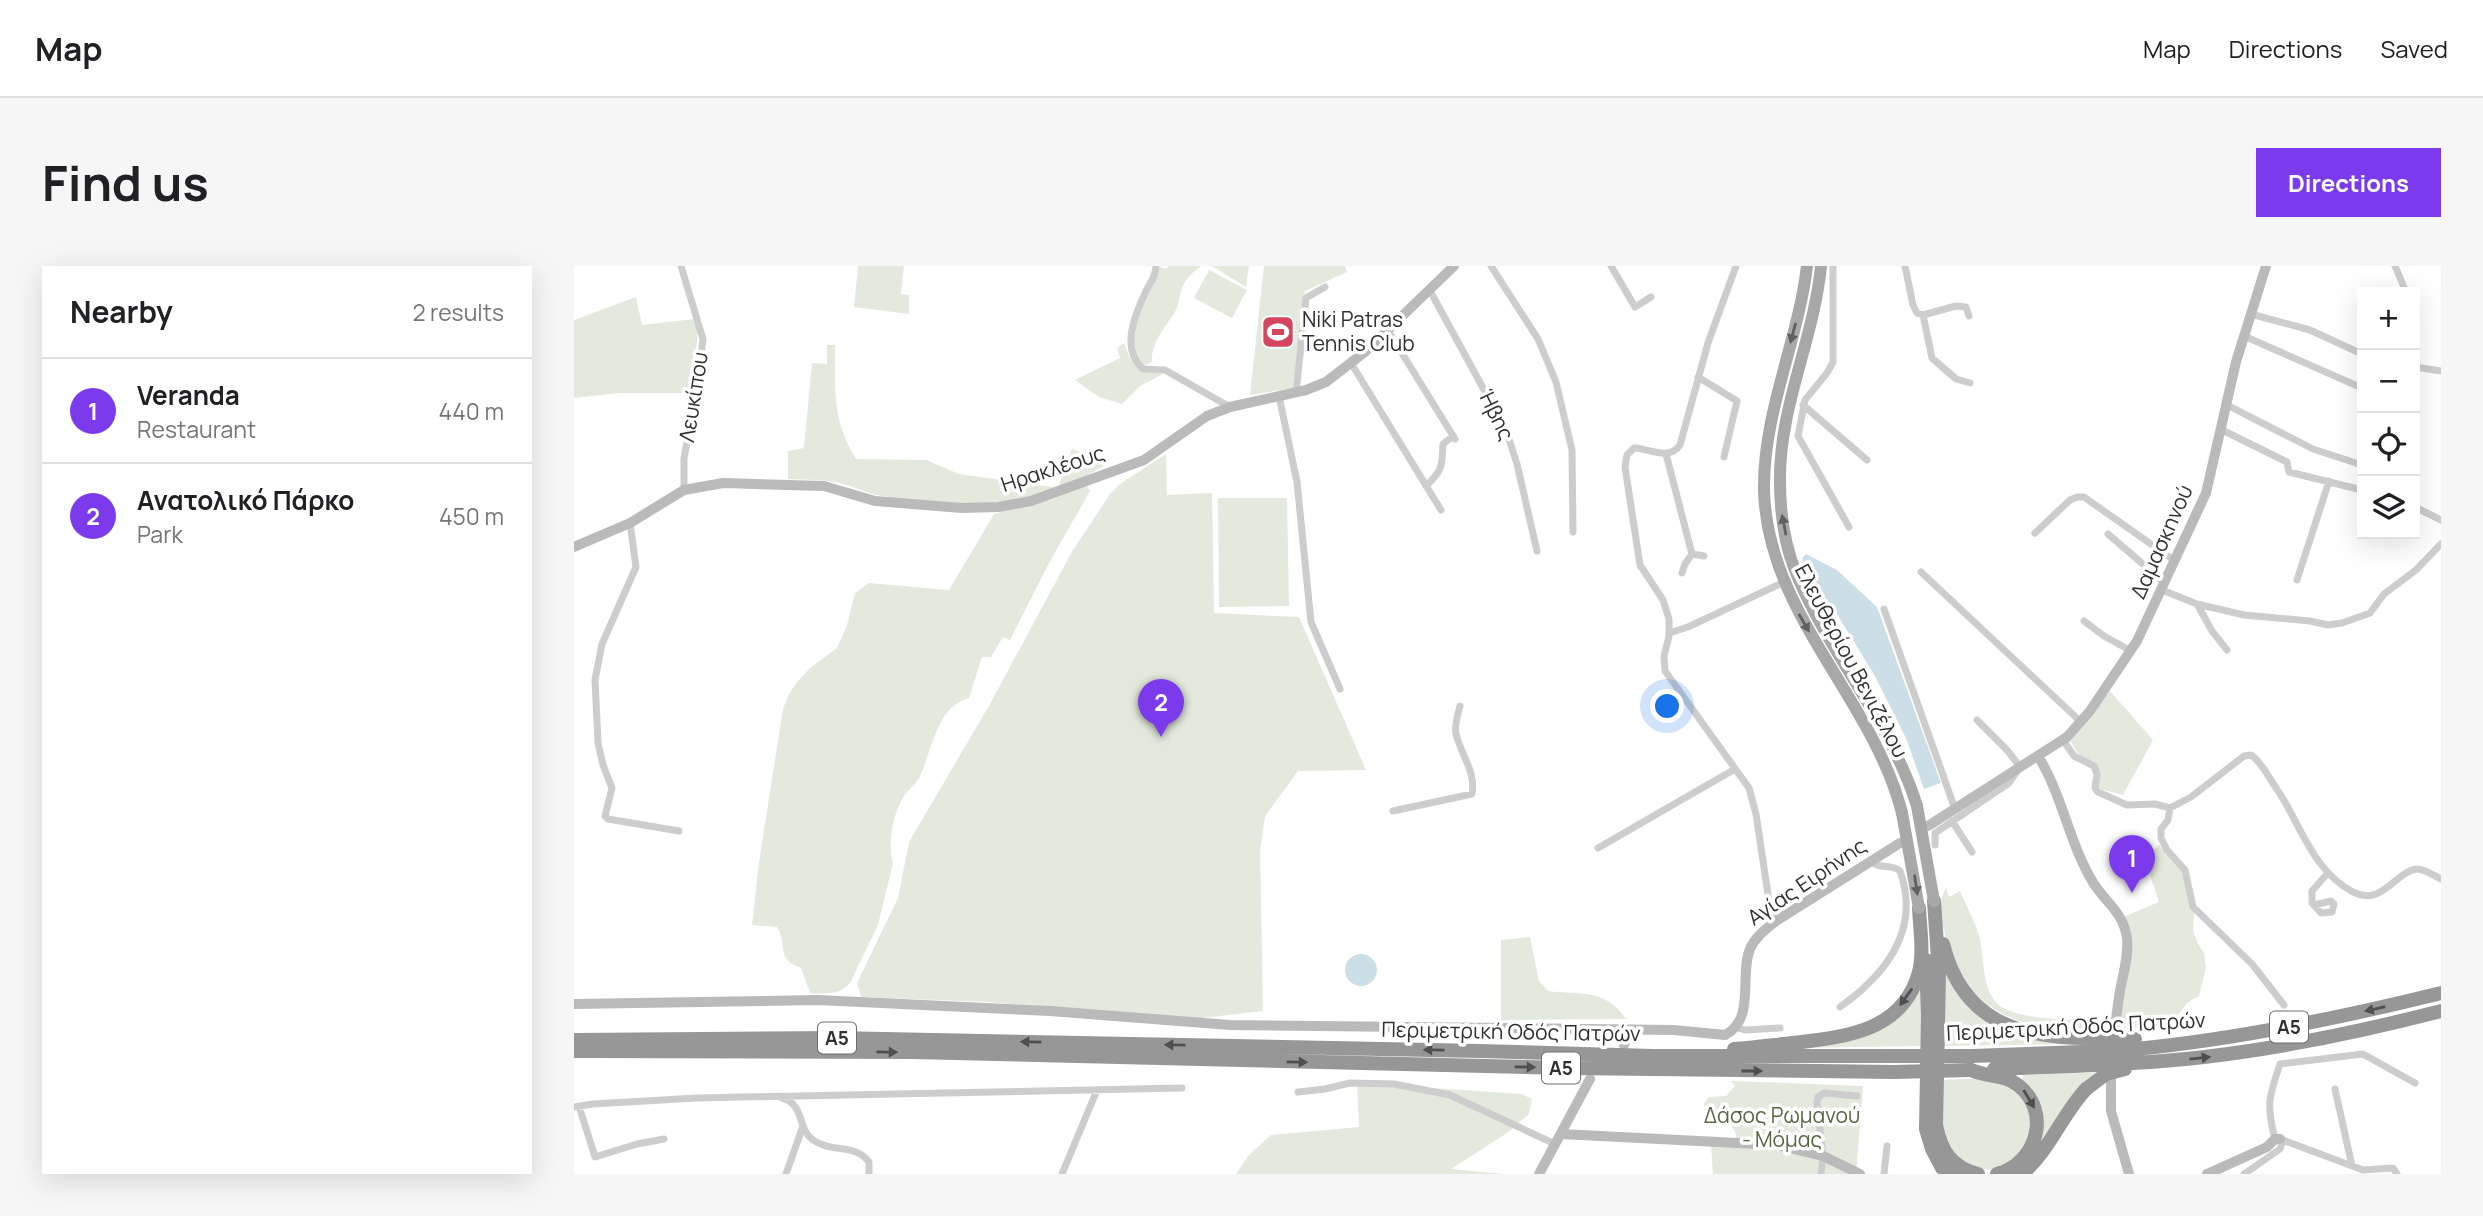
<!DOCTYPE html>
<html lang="en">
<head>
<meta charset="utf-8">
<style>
	:root { --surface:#fff; --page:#f6f6f6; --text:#202124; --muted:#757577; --line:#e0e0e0; --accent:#7c3aed }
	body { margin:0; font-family:Manrope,sans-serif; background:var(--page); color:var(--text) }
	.controls { position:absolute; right:21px; top:21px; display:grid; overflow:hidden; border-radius:0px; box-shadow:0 7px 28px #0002 }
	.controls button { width:63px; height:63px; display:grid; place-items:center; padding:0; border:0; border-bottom:2px solid var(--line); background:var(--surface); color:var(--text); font:35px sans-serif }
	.you { position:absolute; left:1094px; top:441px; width:24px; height:24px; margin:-18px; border:5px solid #fff; border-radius:50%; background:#1a73e8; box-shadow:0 0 0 10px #1a73e833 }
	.badge { display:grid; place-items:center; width:46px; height:46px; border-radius:50%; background:var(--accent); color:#fff; font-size:23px; font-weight:700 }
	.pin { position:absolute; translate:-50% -58px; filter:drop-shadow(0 2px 4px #0008) }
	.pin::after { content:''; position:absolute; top:37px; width:24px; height:21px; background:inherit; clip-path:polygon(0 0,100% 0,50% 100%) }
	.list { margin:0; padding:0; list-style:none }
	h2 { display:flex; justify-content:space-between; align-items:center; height:91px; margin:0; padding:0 28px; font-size:30px }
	h2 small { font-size:23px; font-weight:400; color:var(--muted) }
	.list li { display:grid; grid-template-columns:46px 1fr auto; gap:21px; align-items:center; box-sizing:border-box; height:105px; padding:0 28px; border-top:2px solid var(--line) }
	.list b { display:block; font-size:26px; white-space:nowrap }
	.list p { margin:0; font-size:23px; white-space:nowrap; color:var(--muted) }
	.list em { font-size:23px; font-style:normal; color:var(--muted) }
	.icon { flex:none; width:38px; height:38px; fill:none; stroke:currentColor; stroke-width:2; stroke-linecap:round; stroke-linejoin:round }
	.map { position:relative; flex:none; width:1867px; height:908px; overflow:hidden; border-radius:0px }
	header { display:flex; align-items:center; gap:42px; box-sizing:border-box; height:98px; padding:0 35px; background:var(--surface); border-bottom:2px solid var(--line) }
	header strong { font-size:33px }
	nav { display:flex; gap:38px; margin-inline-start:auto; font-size:24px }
	.intro { display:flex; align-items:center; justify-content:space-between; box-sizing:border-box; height:168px; padding:0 42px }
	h1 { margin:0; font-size:49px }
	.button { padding:18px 32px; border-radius:0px; background:var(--accent); color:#fff; font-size:24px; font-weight:700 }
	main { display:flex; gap:42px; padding:0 42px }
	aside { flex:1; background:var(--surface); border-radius:0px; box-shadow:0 7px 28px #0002 }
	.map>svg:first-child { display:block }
	.green { fill:#e4e9dd }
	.water { fill:#ccdfe7 }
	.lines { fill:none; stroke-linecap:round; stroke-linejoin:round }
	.street { stroke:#cdcdcd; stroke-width:7 }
	.secondary { stroke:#bababa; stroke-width:10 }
	.primary { stroke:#a8a8a8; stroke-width:12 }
	.highway { stroke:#979797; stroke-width:14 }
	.primary-bridge { stroke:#a8a8a8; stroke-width:12 }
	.highway-bridge { stroke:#979797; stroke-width:14 }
	.oneway { fill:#606060 }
	.oneway2 { fill:#4f4f4f }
	.labels { text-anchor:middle; stroke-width:7; stroke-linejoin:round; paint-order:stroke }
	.shield { fill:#fff; stroke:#6e6e6e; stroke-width:2 }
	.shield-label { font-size:19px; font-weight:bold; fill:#303030 }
	.poi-label { font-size:21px; fill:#303030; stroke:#fff; text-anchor:start }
	.street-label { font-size:21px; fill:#303030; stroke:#fff }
	.park-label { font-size:21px; fill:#576842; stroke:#fff }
</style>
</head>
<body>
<header>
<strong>Map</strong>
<nav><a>Map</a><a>Directions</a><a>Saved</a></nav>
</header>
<div class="intro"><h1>Find us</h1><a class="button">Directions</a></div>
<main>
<aside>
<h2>Nearby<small>2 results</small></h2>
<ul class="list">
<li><span class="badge">1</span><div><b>Veranda</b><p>Restaurant</p></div><em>440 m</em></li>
<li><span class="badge">2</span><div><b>Ανατολικό Πάρκο</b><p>Park</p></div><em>450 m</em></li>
</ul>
</aside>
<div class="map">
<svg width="1867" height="908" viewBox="0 0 1867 908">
	<rect width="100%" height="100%" fill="#fff"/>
	<path class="green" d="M284,0H330L327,28L335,29V48L280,41Z
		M595,0H627C618,7 610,14 607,25C605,31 605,37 603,42C594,60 577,73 578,96L571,99C541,85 575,24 584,4L586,1L592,3Z
		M638,0H675L672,21Z
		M690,0H771L773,6L731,25L719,122L676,129Z
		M635,4L673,24L658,52L620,32Z
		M62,31L68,59L120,53L124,64L118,127H45L0,132V54Z
		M550,77C560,106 563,101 589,108L566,120L548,138L525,131L501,114L546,92L543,82Z
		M253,79H261C261,125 258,153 282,193L352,194L385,208L484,222L498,183L531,194V199C457,245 391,243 308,230C296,228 285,223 273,219C254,213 234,214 214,213V185L230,182L238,97L253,98Z
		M592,188L593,229L638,227L640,347L725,351L792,504L724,505L691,550L686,586L689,745L619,753L414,736L287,731L283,717L324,632L335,576L416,438L499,284L536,228L546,218Z
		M512,219L516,225L475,297L436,374L429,371L417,391H408L395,432C361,441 359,485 345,512C341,520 332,525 328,533C319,549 313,580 319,597L304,659L276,717C265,729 252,728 236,727L227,702C200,692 215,680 203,661L178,659L185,596L209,443L215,428L223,416L236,402L263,382L273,359L281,327L295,317L375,324L420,248L477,233Z
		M713,232L715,340L645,341L644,232Z
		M1536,425L1579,474L1549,529L1526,523L1523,519L1525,509L1503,486L1495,473Z
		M1585,579L1608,602L1620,648L1619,665L1624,678L1630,687L1632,702L1625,730C1611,737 1613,738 1604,749C1589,768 1565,763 1544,760L1556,682L1549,651L1585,636L1570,591Z
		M1372,622L1375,631L1386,625C1392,640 1401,655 1405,670C1412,695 1405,735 1436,745C1464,755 1497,752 1527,756L1529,762C1518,765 1504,763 1492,763C1432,761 1383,731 1371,669C1367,652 1363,638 1372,622Z
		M956,671L965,715L974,725C1006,729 1031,722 1052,753L927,754V674Z
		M1368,694C1380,712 1391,731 1404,748C1430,780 1484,776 1521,778L1368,780Z
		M1347,713L1350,780L1213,782L1270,776L1300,767Z
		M1528,806L1465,881L1456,822L1449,814V809Z
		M1409,812L1433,816L1454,837L1458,867L1446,890L1418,904L1401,902L1386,895L1368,870L1367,814Z
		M1157,815L1289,820L1282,908H1139L1137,878L1163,880L1162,868L1155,855L1131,847L1130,838L1135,831L1152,830L1161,820Z
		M783,817L947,828L958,833L955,848L933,867L877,903L930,908H662L674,890L697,869L785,861Z"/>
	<path class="water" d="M1232,288L1263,304L1303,341L1367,517L1350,523L1332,472L1301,410L1261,345L1243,323L1228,292Z
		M771 704a16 16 0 1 1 32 0a16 16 0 1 1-32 0Z"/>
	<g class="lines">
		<path class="street" d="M107,0L129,73L122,131L110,192V224
			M582,0C582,11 576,16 572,25C561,48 546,83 569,103L591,104L656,141
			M917,0L964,73L982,116L998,184L999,266
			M1037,0L1061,41L1077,31
			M1162,0L1134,77L1106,179C1095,195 1077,183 1060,182L1053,189L1051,201L1066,299L1089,334L1095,353V370L1090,390L1091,405L1175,522L1182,548L1195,635L1202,655
			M1259,0V96L1253,107L1231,134L1224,170L1275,261
			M1331,0L1339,39L1343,47L1349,49L1382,40L1392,41L1395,50
			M1821,0L1832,26
			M855,23L932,164L943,198L963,285
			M1677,48L1736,64L1788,88
			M1349,49L1358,92L1382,113L1396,117
			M813,63L881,173
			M1670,70L1788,122
			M777,97L867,244
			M1841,101L1867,105
			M1124,111L1163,135L1150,191
			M722,127L732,32L751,21
			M705,130L723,216L737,356L766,423
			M1651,138L1739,183L1788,199
			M1229,139L1293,194
			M1646,163L1713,196L1715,206L1788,224
			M1092,188L1118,288
			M852,220C869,204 868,200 869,178L879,170
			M1841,241L1867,254
			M56,257L62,301L28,378L21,414L24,477L29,499L38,522L31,550L34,553L105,565
			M1461,267L1496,234L1503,231H1510L1601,295
			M1534,268L1591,317
			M1118,288L1130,290
			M1347,306L1507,456
			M1108,307L1111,298L1118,288
			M1723,314L1755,215
			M1588,324L1623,338L1638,365L1653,384
			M1623,338L1670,349L1736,355L1754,359L1768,357L1796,347L1810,328L1842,304L1867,278
			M1310,343L1381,543
			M1510,355L1530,370L1557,385
			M1095,367L1114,361L1210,316
			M1489,474L1500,490L1520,500L1523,508L1521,522L1524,526L1553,539L1581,538L1596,542
			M1596,542L1617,531L1670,490L1677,489C1686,495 1691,505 1697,514C1704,525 1711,535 1717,547C1733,577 1747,609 1779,626C1808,641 1821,606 1842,603C1850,602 1860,610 1867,613
			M1596,542L1594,554L1587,563V572L1593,584L1611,604L1619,641L1678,698L1710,739
			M819,545L898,528C902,505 887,489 882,468C880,460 884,448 886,440
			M1378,555L1398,586
			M1361,579V567L1435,517L1446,501L1433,484L1403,454
			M1024,582L1161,503
			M1740,639L1757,635L1760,638L1758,646L1747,647L1738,637V625L1753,608
			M1266,741C1311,709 1347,664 1326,605C1318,597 1305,604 1297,595
			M1161,761L1171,764L1206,762
			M1761,823L1778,900
			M724,826L751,823L776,817L820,818L876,829L981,878
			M208,832C231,838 223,863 239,874C257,887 281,877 295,896V908
			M5,840L21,891L63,878L90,873
			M0,841L19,838L123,832L608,822
			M1701,873C1692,838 1695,831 1706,798L1789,788L1841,817
			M1706,873L1789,904L1819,902L1823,908
			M212,908L229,860
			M488,908L523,824
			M1247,908L1249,890L1243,836L1244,831L1250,827L1283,830
			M1310,908L1313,880
			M1670,908L1706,883L1709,874"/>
		<path class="secondary" d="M0,281L56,257L110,224L149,217L250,220L301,235L388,242L425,241L457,235L570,194L633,150L656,141L732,124L752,116L792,85L880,0
			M1464,490C1489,530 1495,578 1520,618C1533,638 1549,646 1553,672C1555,690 1549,708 1546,725C1543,743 1541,761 1539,779
			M1354,560L1493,471L1516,445L1563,375L1632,227L1662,96L1692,0
			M0,738L244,734L476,745L656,759L1100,764L1151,769C1182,753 1165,710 1176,683C1181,671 1192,663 1202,655L1326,577
			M1050,779L1057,764
			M1537,802V845L1555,908
			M987,868L1203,879L1249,890L1286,908
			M965,908L1016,813
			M1633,908L1693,881L1701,873H1706"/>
		<path class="primary" d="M1233,0C1224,76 1189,146 1190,224C1193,348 1299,432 1328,547
			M1247,0C1240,73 1205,141 1206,215C1206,246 1210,279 1223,309C1256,389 1317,456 1343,540"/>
		<path class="highway" d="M1360,635L1365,707L1362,859C1367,885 1378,902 1404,908
			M1369,678C1388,755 1444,772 1515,772
			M1352,694L1354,749L1352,863L1358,883L1368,902L1378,908
			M0,774L261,772L906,785L1079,790H1320
			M1160,783C1180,782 1199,779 1219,777C1270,771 1329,766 1345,706C1350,686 1346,663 1345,642
			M1562,783C1665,773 1766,752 1867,727
			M0,785L338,786L995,802L1320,806
			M1398,790L1508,786
			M1558,797C1662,792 1766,771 1867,745
			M1420,803L1499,800
			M1397,804C1413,811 1430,808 1444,819C1478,846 1463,897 1423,908
			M1448,908C1475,885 1488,849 1512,823"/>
		<path class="primary-bridge" d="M1343,540L1360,635
			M1328,547L1345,642"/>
		<path class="highway-bridge" d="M1515,772L1561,773
			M1508,786L1562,783
			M1320,790H1398
			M1499,800L1558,797
			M1320,806L1397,804
			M1512,823L1532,808L1551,803"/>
	</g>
	<defs><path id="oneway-solid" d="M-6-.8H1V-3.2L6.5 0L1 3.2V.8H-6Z" transform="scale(1.75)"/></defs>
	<g class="oneway">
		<use href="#oneway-solid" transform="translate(1219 67) rotate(105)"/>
		<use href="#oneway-solid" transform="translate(1210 259) rotate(-101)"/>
		<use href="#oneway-solid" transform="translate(1230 357) rotate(60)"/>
		<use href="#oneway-solid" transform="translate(1342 619) rotate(82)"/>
	</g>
	<g class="oneway2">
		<use href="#oneway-solid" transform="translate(1332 731) rotate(126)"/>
		<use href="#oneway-solid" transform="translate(1801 743) rotate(167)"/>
		<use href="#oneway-solid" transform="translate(457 776) rotate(-179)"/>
		<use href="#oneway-solid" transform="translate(601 779) rotate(-179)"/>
		<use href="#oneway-solid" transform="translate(860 784) rotate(-179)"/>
		<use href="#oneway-solid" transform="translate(313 786) rotate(1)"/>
		<use href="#oneway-solid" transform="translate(1626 792) rotate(-6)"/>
		<use href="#oneway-solid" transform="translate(723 796) rotate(1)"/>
		<use href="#oneway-solid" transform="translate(951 801) rotate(1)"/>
		<use href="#oneway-solid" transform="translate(1178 805)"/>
		<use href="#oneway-solid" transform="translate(1455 833) rotate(59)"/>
	</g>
	<defs>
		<symbol id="stadium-square" viewBox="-11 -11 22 22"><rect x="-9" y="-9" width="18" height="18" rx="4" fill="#d4465d" stroke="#fff"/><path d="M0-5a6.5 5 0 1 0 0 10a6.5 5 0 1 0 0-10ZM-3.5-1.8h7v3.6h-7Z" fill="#fff"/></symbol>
	</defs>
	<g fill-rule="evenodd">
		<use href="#stadium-square" x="685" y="47" width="38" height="38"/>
	</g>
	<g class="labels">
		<g class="shield">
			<rect x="1696" y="745.5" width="38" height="31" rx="5"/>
			<rect x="244" y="756.5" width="38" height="31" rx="5"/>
			<rect x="968" y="786.5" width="38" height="31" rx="5"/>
		</g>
		<g class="shield-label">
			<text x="1715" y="768">Α5</text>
			<text x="263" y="779">Α5</text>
			<text x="987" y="809">Α5</text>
		</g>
		<g class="poi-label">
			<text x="728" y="61">Niki Patras<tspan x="728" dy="24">Tennis Club</tspan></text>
		</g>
		<g class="street-label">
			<text transform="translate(120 131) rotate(-81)" y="7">Λευκίπου</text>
			<text transform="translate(922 149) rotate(64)" y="7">Ήβης</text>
			<text transform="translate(479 203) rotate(-18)" y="7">Ηρακλέους</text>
			<text transform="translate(1588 276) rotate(-66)" y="7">Δαμασκηνού</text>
			<text transform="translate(1277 395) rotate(62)" y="7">Ελευθερίου Βενιζέλου</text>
			<text transform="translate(1233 616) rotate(-34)" y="7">Αγίας Ειρήνης</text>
			<text transform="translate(1502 761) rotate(-3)" y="7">Περιμετρική Οδός Πατρών</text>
			<text transform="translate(937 766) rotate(1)" y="7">Περιμετρική Οδός Πατρών</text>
		</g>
		<g class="park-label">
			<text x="1208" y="857">Δάσος Ρωμανού<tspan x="1208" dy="24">- Μόμας</tspan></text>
		</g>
	</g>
</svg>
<div class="controls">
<button>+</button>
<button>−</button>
<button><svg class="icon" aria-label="locate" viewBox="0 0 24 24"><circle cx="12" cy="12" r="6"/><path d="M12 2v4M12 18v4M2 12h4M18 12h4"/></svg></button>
<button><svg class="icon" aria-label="layers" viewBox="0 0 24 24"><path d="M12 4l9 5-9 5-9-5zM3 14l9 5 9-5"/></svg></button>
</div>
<div class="you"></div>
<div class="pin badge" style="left:1558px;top:627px">1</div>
<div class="pin badge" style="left:587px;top:471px">2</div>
</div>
</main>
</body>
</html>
